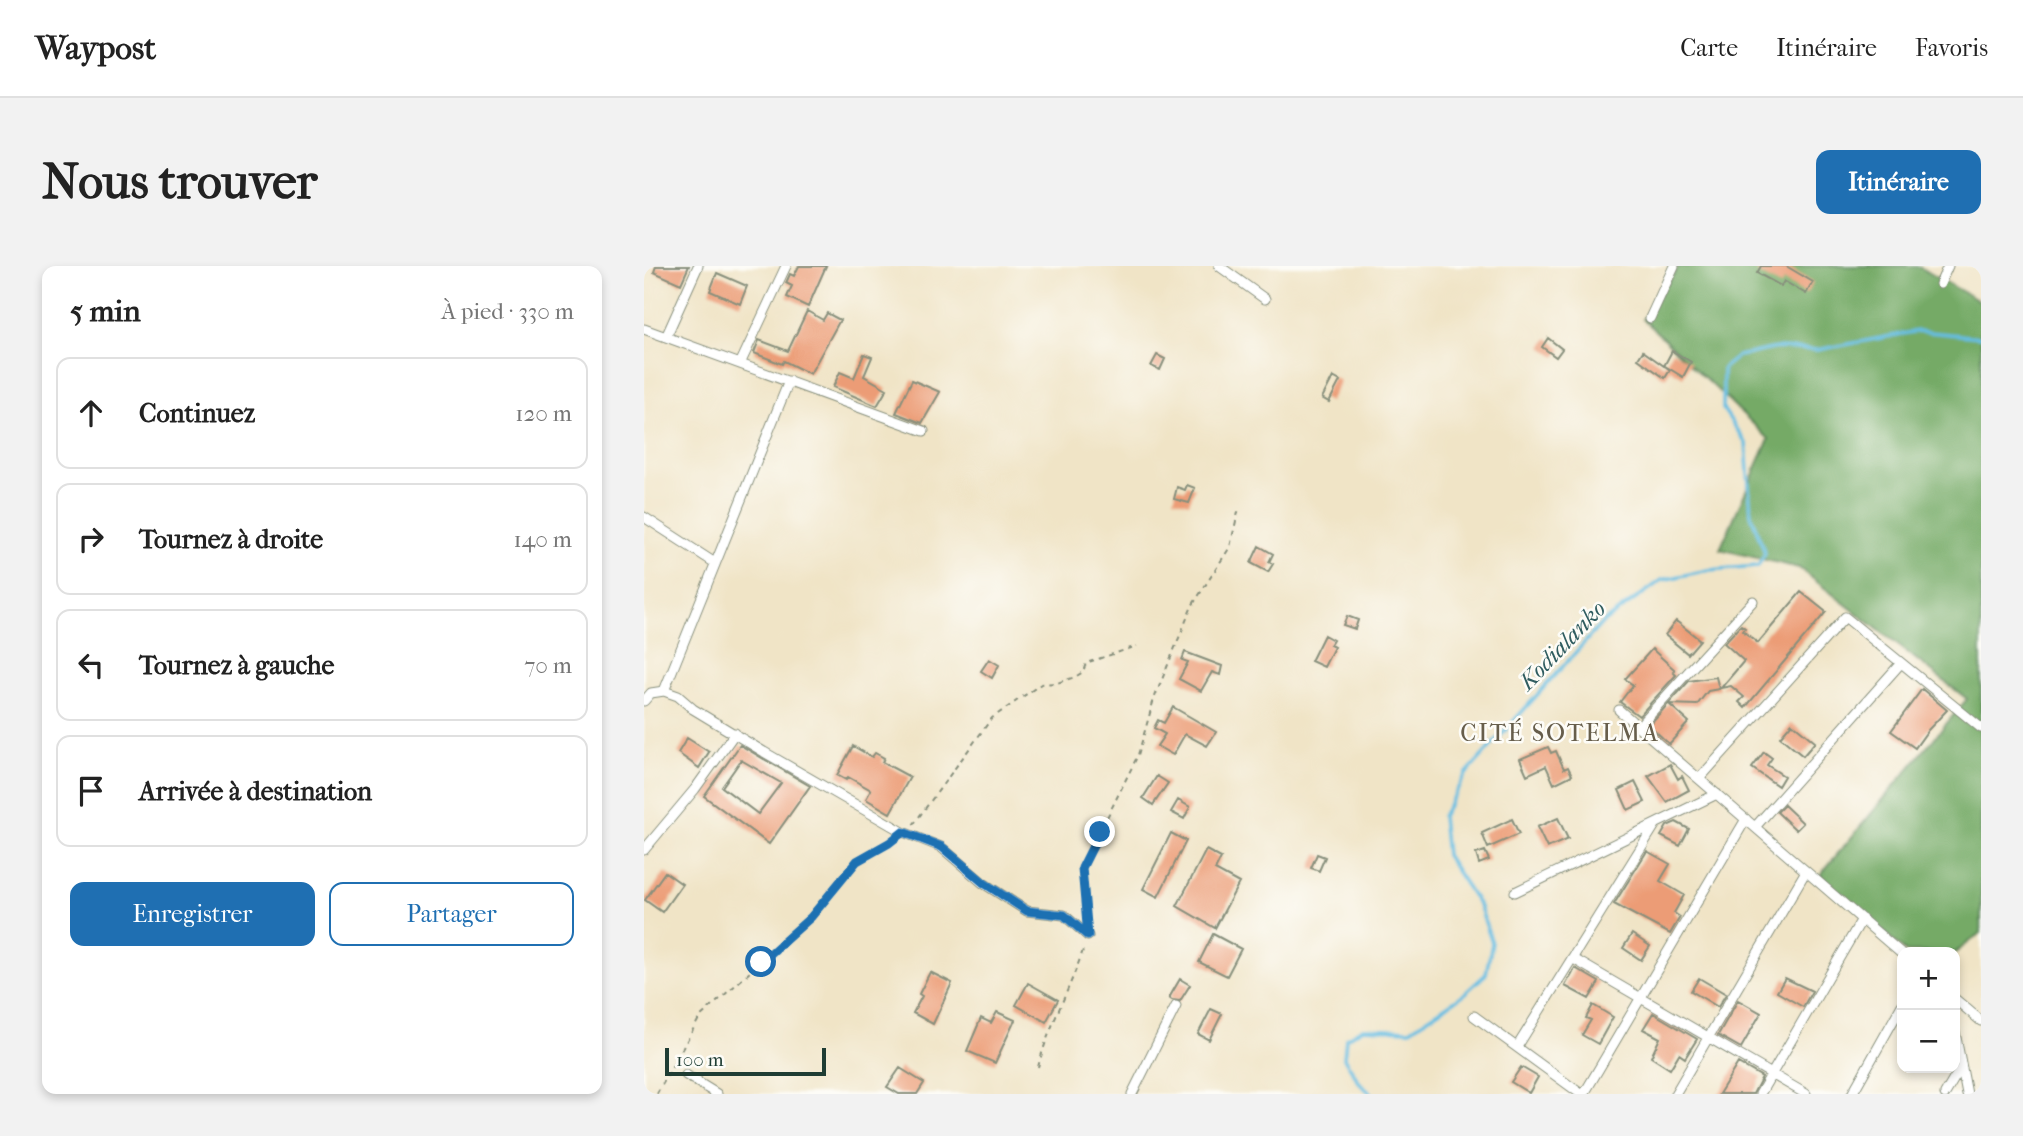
<!DOCTYPE html>
<html lang="fr">
<head>
<meta charset="utf-8">
<style>
	:root { --surface:#fff; --page:#f2f2f2; --text:#222; --muted:#767676; --line:#e0e0e0; --accent:#1f6fb2 }
	body { margin:0; font-family:"IM FELL French Canon",serif; background:var(--page); color:var(--text) }
	.controls { position:absolute; right:21px; bottom:21px; display:grid; overflow:hidden; border-radius:14px; box-shadow:0 4px 10px #0003 }
	.controls button { width:63px; height:63px; display:grid; place-items:center; padding:0; border:0; border-bottom:2px solid var(--line); background:var(--surface); color:var(--text); font:35px sans-serif }
	.scale { position:absolute; left:21px; bottom:18px; width:161px; box-sizing:border-box; padding-left:7px; border:4px solid #1f3d34; border-top:0; font-size:19px; line-height:24px; white-space:nowrap; color:#1f3d34; -webkit-text-stroke:5px #fdfcf7; paint-order:stroke }
	.stop { position:absolute; width:21px; height:21px; margin:-16px; border:5px solid #1f6fb2; border-radius:50%; background:#fff }
	.stop.end { background:#1f6fb2; border-color:#fff; box-shadow:0 2px 7px #0008 }
	.list { margin:0; padding:0; list-style:none }
	h2 { display:flex; justify-content:space-between; align-items:center; height:91px; margin:0; padding:0 28px; font-size:30px }
	h2 small { font-size:23px; font-weight:400; color:var(--muted) }
	.list li { display:grid; grid-template-columns:46px 1fr auto; gap:21px; align-items:center; box-sizing:border-box; height:112px; margin:0 14px 14px; padding:0 14px; border:2px solid var(--line); border-radius:14px }
	.list b { display:block; font-size:26px; white-space:nowrap }
	.list em { font-size:23px; font-style:normal; color:var(--muted) }
	.actions { display:flex; gap:14px; padding:21px 28px }
	.actions a { flex:1; padding:16px 0; border:2px solid var(--accent); border-radius:14px; text-align:center; font-size:24px; color:var(--accent) }
	.actions .main { background:var(--accent); color:#fff }
	.icon { flex:none; width:38px; height:38px; fill:none; stroke:currentColor; stroke-width:2; stroke-linecap:round; stroke-linejoin:round }
	.map { position:relative; flex:none; width:1337px; height:828px; overflow:hidden; border-radius:14px }
	header { display:flex; align-items:center; gap:42px; box-sizing:border-box; height:98px; padding:0 35px; background:var(--surface); border-bottom:2px solid var(--line) }
	header strong { font-size:33px }
	nav { display:flex; gap:38px; margin-inline-start:auto; font-size:24px }
	.intro { display:flex; align-items:center; justify-content:space-between; box-sizing:border-box; height:168px; padding:0 42px }
	h1 { margin:0; font-size:49px }
	.button { padding:18px 32px; border-radius:14px; background:var(--accent); color:#fff; font-size:24px; font-weight:700 }
	main { display:flex; gap:42px; padding:0 42px }
	aside { flex:1; background:var(--surface); border-radius:14px; box-shadow:0 4px 10px #0003 }
	.map>svg:first-child { display:block }
	.forest { fill:#74aa66; stroke:#4a744d; stroke-width:2 }
	.lines { fill:none; stroke-linecap:round; stroke-linejoin:round }
	.stream { stroke:#65bee3; stroke-width:3.5 }
	.building { fill:#ec9c76; fill-rule:evenodd }
	.minor-casing { stroke:#88907d; stroke-width:11 }
	.path { stroke:#88907d; stroke-width:2; stroke-dasharray:5 5; stroke-linecap:butt }
	.minor { stroke:#fff; stroke-width:9 }
	.route { stroke:#1f6fb2; stroke-width:9 }
	.labels { text-anchor:middle; stroke-width:5; stroke-linejoin:round; paint-order:stroke }
	.water-label { font-size:24px; font-style:italic; fill:#305d60; stroke:#fdfcf7 }
	.neighbourhood-label { font-size:24px; letter-spacing:2px; fill:#675e4b; stroke:#fdfcf7 }
</style>
</head>
<body>
<header>
<strong>Waypost</strong>
<nav><a>Carte</a><a>Itinéraire</a><a>Favoris</a></nav>
</header>
<div class="intro"><h1>Nous trouver</h1><a class="button">Itinéraire</a></div>
<main>
<aside>
<h2>5 min<small>À pied · 330 m</small></h2>
<ul class="list">
<li><svg class="icon" aria-label="ahead" viewBox="0 0 24 24"><path d="M12 20V5M6 11l6-6 6 6"/></svg><div><b>Continuez</b></div><em>120 m</em></li>
<li><svg class="icon" aria-label="right" viewBox="0 0 24 24"><path d="M7 20v-9h11M14 6l5 5-5 5"/></svg><div><b>Tournez à droite</b></div><em>140 m</em></li>
<li><svg class="icon" aria-label="left" viewBox="0 0 24 24"><path d="M17 20v-9H6M10 6l-5 5 5 5"/></svg><div><b>Tournez à gauche</b></div><em>70 m</em></li>
<li><svg class="icon" aria-label="arrive" viewBox="0 0 24 24"><path d="M6 21V4h12l-3 4 3 4H6"/></svg><div><b>Arrivée à destination</b></div></li>
</ul>
<div class="actions"><a class="main">Enregistrer</a><a>Partager</a></div>
</aside>
<div class="map">
<svg width="1337" height="828" viewBox="0 0 1337 828">
	<rect width="100%" height="100%" fill="#fdfcf7"/>
	<filter id="ink" filterUnits="userSpaceOnUse"><feTurbulence type="fractalNoise" baseFrequency=".0143" numOctaves="2"/><feDisplacementMap in="SourceGraphic" scale="14" xChannelSelector="R" yChannelSelector="G"/><feConvolveMatrix kernelMatrix="1 2 1 2 8 2 1 2 1" color-interpolation-filters="sRGB"/></filter>
	<filter id="wash" filterUnits="userSpaceOnUse"><feTurbulence type="fractalNoise" baseFrequency=".00686" numOctaves="4" result="noise"/><feDisplacementMap in="SourceGraphic" scale="28" xChannelSelector="R" yChannelSelector="G"/><feGaussianBlur stdDeviation="1.57" result="paint"/><feColorMatrix in="noise" values="0 0 0 0 0 0 0 0 0 0 0 0 0 0 0 0 0 1.4 0 .05"/><feComposite in="paint" operator="in"/></filter>
	<g filter="url(#wash)">
		<rect width="100%" height="100%" fill="#f0e4c6"/>
		<path class="forest" d="M1035,0H1273L1337,36V667L1311,687L1262,686L1176,609L1323,433L1155,302L1076,283L1125,173L999,53Z"/>
		<g class="lines">
			<path class="stream" d="M728,828L717,819L700,792L702,772L719,762L766,764L819,729L842,708L848,677L836,641L802,589L798,550L822,508L958,357L1018,314L1064,304L1114,300L1121,287L1107,249L1102,177L1079,143V102L1094,90L1133,82L1173,84L1274,65L1337,71"/>
		</g>
		<g id="blocks">
			<path class="building" d="M12,0H45L37,18L10,6Z
				M155,0H182L164,41L143,31L148,20L142,17L146,8L150,10Z
				M1117,0H1142L1169,16L1162,28L1140,15L1137,20L1113,7Z
				M73,7L103,20L96,38L66,25Z
				M163,45L179,54L183,47L196,54L166,108L140,95L138,98L110,87L115,74L144,85Z
				M904,72L918,83L912,91L898,81Z
				M999,85L1020,100L1028,85L1047,96L1039,111L1021,100L1026,104L1021,112L994,93Z
				M220,88L228,91L220,110L243,123L233,140L189,121L196,106L210,112Z
				M513,89L521,93L516,104L507,100Z
				M689,111L696,115L685,136L678,132Z
				M268,114L296,126L278,157L252,147Z
				M543,219L551,222L545,237L530,233L533,221L541,224Z
				M615,280L629,288L625,296L629,298L624,306L607,297Z
				M1157,326L1182,346L1101,442L1095,436L1100,431L1087,420L1077,422L1100,395L1080,377L1097,359L1101,362L1099,365L1114,377Z
				M703,350L714,354L711,363L699,359Z
				M1032,355L1056,374L1044,388L1021,369Z
				M680,369L689,374L686,379L690,381L680,401L667,395Z
				M1008,383L1031,404L1029,406L1032,409L995,450L976,436L989,419L981,413Z
				M541,386L578,400L576,409L568,406L557,425L535,413L544,396L538,394Z
				M345,393L355,399L348,412L337,405Z
				M1072,411L1075,423L1064,425L1053,439L1025,438L1045,456L1025,478L1005,459L1045,415Z
				M1278,423L1303,444L1284,464L1271,482L1247,465Z
				M529,441L572,466L563,480L541,468L529,489L513,480L521,468L510,462L514,454L520,457Z
				M1148,457L1171,476L1159,490L1136,471Z
				M43,472L65,486L55,502L34,487Z
				M96,479L166,520L125,578L60,530ZM97,494L137,517L114,548L78,521Z
				M209,480L228,491L231,487L240,492L238,496L266,511L246,547L222,533L227,524L204,511L202,514L193,509Z
				M904,481L907,487L912,485L920,503L924,501L928,509L910,518L902,500L883,509L876,493Z
				M1120,486L1128,492L1123,499L1140,510L1134,520L1108,502Z
				M1026,498L1034,513L1038,510L1045,524L1023,536L1004,510Z
				M513,510L524,517L509,539L499,532Z
				M991,516L1001,536L984,544L975,524Z
				M534,534L546,541L540,553L527,546Z
				M1140,539L1159,557L1152,564L1133,546Z
				M914,552L924,573L903,582L893,561Z
				M868,553L875,568L844,582L838,567Z
				M1032,556L1045,563L1036,580L1017,570L1023,560Z
				M527,567L542,575L514,631L499,623Z
				M562,584L577,592L571,604L595,617L571,662L533,640Z
				M841,585L845,594L835,598L832,588Z
				M1003,585L1026,598L1016,615L1040,629L1030,647L1036,651L1026,668L970,638Z
				M673,588L681,591L675,605L667,602Z
				M21,606L38,618L18,646L1,634Z
				M569,668L597,683L583,710L555,696Z
				M988,668L1006,680L997,694L979,682Z
				M931,702L955,716L945,733L921,720Z
				M286,706L308,717L289,758L269,747L278,730L275,728Z
				M1055,712L1082,728L1074,741L1047,725Z
				M1141,712L1168,725L1159,741L1133,726Z
				M536,713L546,719L536,735L528,734L525,732Z
				M384,717L414,734L402,756L372,739Z
				M1094,734L1117,747L1097,782L1074,769Z
				M949,739L969,751L954,778L938,769L947,754L942,752Z
				M567,743L578,748L565,774L554,768Z
				M353,746L371,754L351,797L323,785L337,752L347,757Z
				M1009,747L1053,773L1041,792L1035,788L1026,803L1007,791L1016,772L999,763Z
				M1094,797L1118,811L1109,828H1075Z
				M877,801L894,811L885,827L867,816Z
				M256,802L280,817L273,828H255L243,821Z"/>
		</g>
	</g>
	<g filter="url(#ink)">
		<use href="#blocks" fill-opacity="0" stroke="#88907d" stroke-width="2"/>
		<g class="lines">
			<defs>
				<path id="minor" d="M575,0L621,33
					M1296,18L1304,0
					M1006,52L1030,0
					M0,63L280,165
					M22,71L54,0
					M96,98L142,0
					M0,251L71,297
					M20,425L145,115
					M0,435L7,427L20,425L34,430L49,443L120,486L259,566L297,581L339,617L383,645L420,649L444,670
					M975,444L1258,688
					M994,461L1109,335
					M1055,513L1201,351L1337,462
					M1111,561L1257,397
					M0,584L51,523L91,467
					M871,626L1073,528
					M928,692L1162,828
					M1311,733L1337,755
					M830,750L937,828
					M1311,766L1323,828
					M873,781L1011,559
					M42,809L73,828
					M488,828L532,740
					M940,828L1102,553
					M1031,828L1162,605
					M1116,828L1218,653
					M1208,828L1258,739
					M1301,828L1317,801"/>
			</defs>
			<use href="#minor" class="minor-casing"/>
			<path class="path" d="M269,559L348,452L397,418L413,417L431,411L439,406L442,397L493,380
				M443,655L438,602L494,489L510,433L548,340L586,281L595,242
				M394,801C405,759 427,722 440,681
				M13,828L56,751L167,651L213,595L251,572"/>
			<use href="#minor" class="minor"/>
		</g>
	</g>
	<g class="lines" filter="url(#ink)">
		<path class="route" d="M117,696L167,651L213,595L245,577L259,566L298,581L340,617L383,645L420,649L444,670L438,602L456,566"/>
	</g>
	<g class="labels">
		<g class="water-label">
			<text transform="translate(918 379) rotate(-46)" y="8">Kodialanko</text>
		</g>
		<g class="neighbourhood-label">
			<text x="916" y="475">CITÉ SOTELMA</text>
		</g>
	</g>
</svg>
<div class="controls">
<button>+</button>
<button>−</button>
</div>
<div class="scale">100 m</div>
<div class="stop" style="left:117px;top:696px"></div>
<div class="stop end" style="left:456px;top:566px"></div>
</div>
</main>
</body>
</html>
